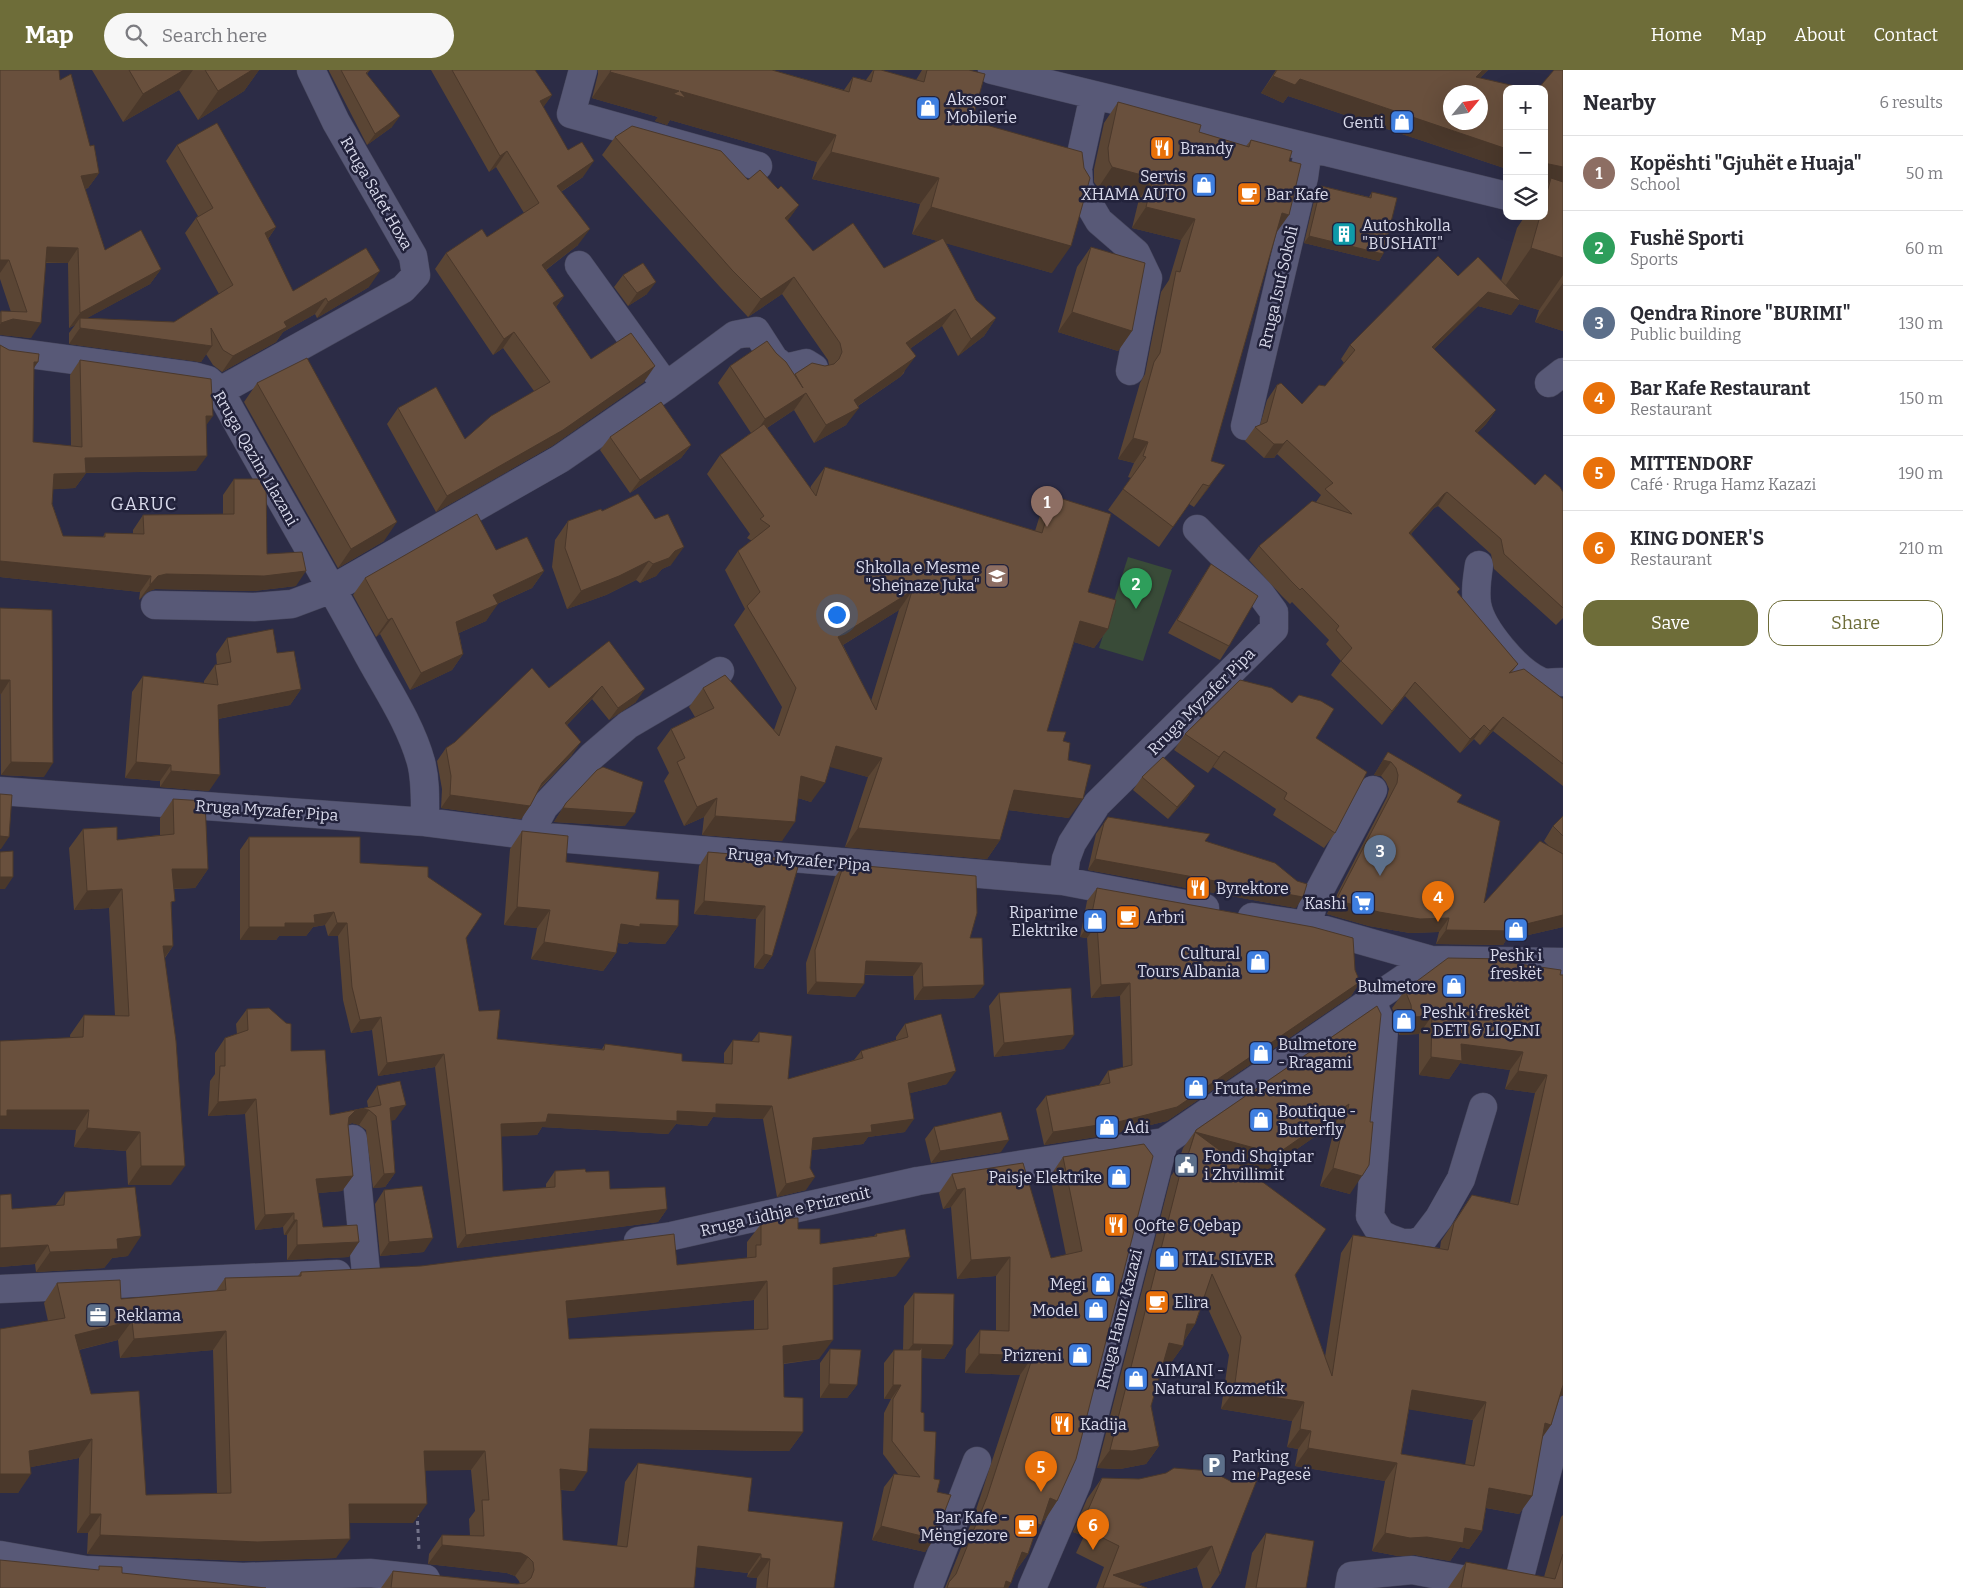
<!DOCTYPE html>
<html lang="en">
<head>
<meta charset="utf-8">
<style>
	:root { --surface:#fff; --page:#f7f7f7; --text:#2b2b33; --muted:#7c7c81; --line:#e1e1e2; --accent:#6e6d39 }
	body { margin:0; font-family:Bitter,serif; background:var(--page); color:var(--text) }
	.controls { position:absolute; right:15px; top:15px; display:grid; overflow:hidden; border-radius:10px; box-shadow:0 5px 20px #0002 }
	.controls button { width:45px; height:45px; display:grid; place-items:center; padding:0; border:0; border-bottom:1px solid var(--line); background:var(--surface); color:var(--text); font:25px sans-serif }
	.compass { position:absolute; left:1443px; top:15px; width:45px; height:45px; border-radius:50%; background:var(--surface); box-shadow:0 5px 20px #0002; rotate:61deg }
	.you { position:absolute; left:836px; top:544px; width:18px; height:18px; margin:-12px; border:4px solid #fff; border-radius:50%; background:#1a73e8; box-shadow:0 0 0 8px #1a73e833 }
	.badge { display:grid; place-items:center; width:32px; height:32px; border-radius:50%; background:var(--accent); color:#fff; font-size:16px; font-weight:700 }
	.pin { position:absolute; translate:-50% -41px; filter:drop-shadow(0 1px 2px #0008) }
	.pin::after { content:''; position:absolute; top:26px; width:18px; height:15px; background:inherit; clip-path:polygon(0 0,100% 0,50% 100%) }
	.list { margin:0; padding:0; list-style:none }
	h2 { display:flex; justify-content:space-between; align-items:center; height:65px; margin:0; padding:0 20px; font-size:21px }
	h2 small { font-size:16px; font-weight:400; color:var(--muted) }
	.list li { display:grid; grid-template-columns:32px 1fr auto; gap:15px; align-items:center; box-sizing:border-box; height:75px; padding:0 20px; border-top:1px solid var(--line) }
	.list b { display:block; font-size:19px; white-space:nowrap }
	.list p { margin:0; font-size:16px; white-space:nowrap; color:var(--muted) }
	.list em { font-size:16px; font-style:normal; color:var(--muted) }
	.actions { display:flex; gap:10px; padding:15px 20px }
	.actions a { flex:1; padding:11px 0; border:1px solid var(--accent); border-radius:15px; text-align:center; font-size:18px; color:var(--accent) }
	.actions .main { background:var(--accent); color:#fff }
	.icon { flex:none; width:28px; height:28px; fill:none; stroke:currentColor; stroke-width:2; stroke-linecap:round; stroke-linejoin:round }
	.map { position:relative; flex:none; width:1563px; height:1518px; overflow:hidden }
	header { display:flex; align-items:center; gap:30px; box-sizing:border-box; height:70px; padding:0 25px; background:var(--accent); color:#fff }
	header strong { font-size:24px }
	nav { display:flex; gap:28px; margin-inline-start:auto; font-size:18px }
	.search { width:350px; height:45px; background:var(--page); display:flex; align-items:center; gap:12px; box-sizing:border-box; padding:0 18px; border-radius:28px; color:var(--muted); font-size:19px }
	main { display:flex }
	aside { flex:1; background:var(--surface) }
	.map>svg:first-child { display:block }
	.park { fill:#394b38 }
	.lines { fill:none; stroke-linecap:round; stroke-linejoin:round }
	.minor-casing { stroke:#48485e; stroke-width:29 }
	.path { stroke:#737389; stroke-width:3; stroke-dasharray:4 4; stroke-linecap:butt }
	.minor { stroke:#585977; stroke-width:28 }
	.wall { fill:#5a4534; fill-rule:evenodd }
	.shaded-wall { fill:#4a382b }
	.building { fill:#69503d; stroke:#4a382b; fill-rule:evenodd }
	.labels { text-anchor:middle; stroke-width:5; stroke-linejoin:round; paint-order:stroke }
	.poi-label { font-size:16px; fill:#dadbec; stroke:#22223b; text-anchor:start }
	.street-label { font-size:16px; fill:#dadbec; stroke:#22223b }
	.neighbourhood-label { font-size:18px; letter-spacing:1px; fill:#dadbec; stroke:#22223b }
</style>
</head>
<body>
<header>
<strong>Map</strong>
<div class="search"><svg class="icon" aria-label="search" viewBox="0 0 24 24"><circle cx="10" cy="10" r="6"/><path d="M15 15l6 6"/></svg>Search here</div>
<nav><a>Home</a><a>Map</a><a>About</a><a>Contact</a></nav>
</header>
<main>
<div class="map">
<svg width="1563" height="1518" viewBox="0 0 1563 1518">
	<rect width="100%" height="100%" fill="#2c2c46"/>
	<path class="park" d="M1128,487L1172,500L1143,591L1099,578Z"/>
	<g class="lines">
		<defs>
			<path id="minor" d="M583,0L571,44L758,96
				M992,0L1507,126
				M1094,25L1078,98L1079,117L1099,151L1136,183L1148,208L1130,301
				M579,195L666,316
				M0,280L193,306L208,310L220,321C267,408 318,492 365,579C384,615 410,652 421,692C426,711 425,732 425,752
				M1549,313L1563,302
				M220,321L403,219L416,205L413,186L336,52L311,0
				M1245,356L1304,107L1308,78
				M1479,495C1477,508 1475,521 1477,534C1481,559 1517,601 1540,611C1546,614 1556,612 1563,612
				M155,535L254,537L292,534L332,519L560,389L666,316L735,265L756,261L774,289L785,298L806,293L814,298
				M0,721L425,752L534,766L1063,811L1205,838
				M534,766L536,752L544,737L592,686L628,655L720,601
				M1063,811L1066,789L1072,773L1097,734L1274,559V542L1260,523L1197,459
				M1252,847L1307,855L1431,890
				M1307,855L1315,829L1373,720
				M1371,930L1384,959L1370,1146L1381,1164L1391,1169L1402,1173H1414L1423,1169L1439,1148L1461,1109L1483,1037
				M353,1069L366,1203
				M638,1171L672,1166L918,1111L1164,1072
				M0,1219L337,1204
				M0,1485L85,1500L243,1507L370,1503L426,1509
				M928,1518L977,1391
				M1032,1518L1077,1413L1164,1072L1431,890L1563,892
				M1349,1518L1351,1506L1412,1500L1493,1515
				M1517,1518L1563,1340"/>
		</defs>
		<use href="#minor" class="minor-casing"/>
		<path class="path" d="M417,1443L419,1479"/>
		<use href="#minor" class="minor"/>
	</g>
	<path class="wall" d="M0,0L60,10L90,76L99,103L88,118L85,119L105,180L161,199L150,214L87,248L174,252L219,224L185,163L196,148L198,146L166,91L177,75L276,157L268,169L293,221L369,217L317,248L315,244L283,262L276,272L222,302L213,295L206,284L201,292L69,274V263L75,255L69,258L68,193H46L31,268L2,265H0V243L1,241L11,242L0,209Z
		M92,0H259L244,21L198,50L179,20L123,52Z
		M329,0H370L367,4L392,57L367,75L329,1Z
		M431,0H535L552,25L543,37L583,107L561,122L578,175L546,200L564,226L556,237L591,289L644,312L552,376L436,442L387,354L398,338L465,369L534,321L503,278L493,285L435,199L446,183L487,167L524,143L496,97L489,102Z
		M598,0H772L844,20L853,7L866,10L873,0H881L916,10L922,0H969L972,51L1052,203L946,173L976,230L996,248L984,266L958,286L942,256L911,278L904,303L900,307L858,336L846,355L814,373L794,340L767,358L810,419L811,416L825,397L1035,461L1040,445L1053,426L1088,522L1108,559L1094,578L1074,572L1047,661L1063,671L1068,690L1069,748L1008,740L1000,770L987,789L845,777L868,707L829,696L811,732L798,728L782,771L702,765L704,747L684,756L664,711L669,703L657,678L671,659L695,647L689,637L703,618L774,660L782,637L734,555L745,539L725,500L738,481L752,471L747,468L750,464L707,404L720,385L751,363L718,313L730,296L776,283L794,304L829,295L828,290L782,224L748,247L720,217L602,85L615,67L778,119L799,135L787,151L813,181L884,198L938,171L912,164L920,134L812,109L817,92L670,50L667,55L655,51L658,47L592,28L598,4ZM899,540L871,631L843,575Z
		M1276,0H1488L1480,8L1507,19V99L1288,26L1283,33L1261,23Z
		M1563,0V261L1535,252L1539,240L1519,234L1511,245L1478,236L1434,279L1496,340L1486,354L1477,363L1535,415L1563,422V548L1556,555L1494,499L1491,484L1438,436L1434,438L1411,464L1457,523L1518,594L1512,602L1563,629V716L1493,661L1480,675L1474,669L1460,683L1405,626L1382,655L1331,605L1341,591L1326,574L1329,570L1292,532L1290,534L1281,525L1249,490L1259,476L1316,432L1321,425L1277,384L1274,388H1264L1245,371L1255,357L1260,355L1267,330L1277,315L1302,334L1325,316L1344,293L1341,289L1350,275L1458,206L1501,211L1517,158L1525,146H1544V119L1548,114L1544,113V19H1538L1542,14Z
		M1118,32L1199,62L1246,76L1251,70L1289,91L1277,161L1211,391L1210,416L1194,437L1189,434L1159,477L1108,440L1131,408L1128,407L1134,393L1118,389L1140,313L1145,304L1161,222L1169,210L1181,170L1132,158L1139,129L1098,118L1094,112V99L1104,53Z
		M1321,116L1369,127L1372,122L1383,184L1379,191L1304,173L1316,122Z
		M1091,177L1132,261L1118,281L1058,262L1077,197Z
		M623,205L647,224L628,236L614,217Z
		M80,290L206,355L196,401L86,403L75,418L53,419L52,434L63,466L103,467L105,463L133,464V460L143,445L223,444V425L234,409L267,484L296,516L254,521L155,519L147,522L139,530L140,522L0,507L34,298L33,372L71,376L70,305Z
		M257,313L384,471L338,498L244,332Z
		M610,367L691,375L681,388L630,423L600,380Z
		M602,441L671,495L662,499L656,506L640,513L636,510L606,525L567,539L552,497L555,470L568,451Z
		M496,480L544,501L532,518L497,534L486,551L459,563L463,584L452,600L410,620L380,564L376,567L353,525L365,508Z
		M1211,494L1229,576L1220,590L1168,563L1202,508Z
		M0,538L44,707L1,705Z
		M227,568L277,583L301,619L290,635L218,649L209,721L160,717V711L125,708L132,622L143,606L204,613V611L215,595H217L216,584Z
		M609,571L636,632L609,650L592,629L567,655L572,685L538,721L530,736L521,749L441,738L442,719L437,691L446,678L549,618Z
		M1185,664L1316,668L1335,763L1324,778L1273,745L1276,739L1213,697L1208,703L1174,680Z
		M1388,682L1457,732L1484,833L1549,776L1544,771L1553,756L1563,746V857L1506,870L1503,875L1436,874L1439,862L1410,863L1369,856L1327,844L1387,727L1389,719L1386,712L1381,706L1374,705Z
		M1142,707L1195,716L1186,729L1168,749L1133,720Z
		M173,729L208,799L195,818L174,819L171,837L173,876L165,888L171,1115H128L126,1081L74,1077L76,1060L70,965L84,945L115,946L109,838L74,840L69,778L83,759L117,770L160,765V748Z
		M566,733L625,756L554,752Z
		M1108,747L1205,771L1296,838L1088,800L1096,764Z
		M522,761L566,792L656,829L678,856L665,874L629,872L627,874L618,873L616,883L603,901L531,889L537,858L504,855L510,779Z
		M249,767L360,793L428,807L466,868L479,941L497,969L602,979L605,974L682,991L724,994V983L733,970L752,971L759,962L788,1009L854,990L861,981L896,970V967L905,954L947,1014L910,1023L905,1062L868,1067L863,1074L812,1080L806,1120L777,1127L763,1049L713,1047L707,1056L676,1054L668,1064L542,1057L537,1065L501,1066L503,1121L546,1118V1114L555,1101L586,1102L610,1119L667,1139L658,1152L457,1178L435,997L378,1006L372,960L351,963L343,930L338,866H328L325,855L313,857L306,866H279L276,870H240V780Z
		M708,782L800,790L772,886L763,899L754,898L756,849L694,844L699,796Z
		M844,794L970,868L974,928L914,930L913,906L865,905L855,927L807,924L806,893L835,807Z
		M1097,818L1355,900L1360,912L1351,926L1167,1051L1109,1065L1044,1075L1036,1039L1046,1026L1099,1015L1108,1001L1123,998L1120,926L1091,928L1087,868L1080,867L1087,831Z
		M1505,892L1563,905V1325L1560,1327L1551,1355L1542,1368L1532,1426L1519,1444L1486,1438L1482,1461L1469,1479L1460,1477L1450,1491L1415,1485L1398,1486L1372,1481L1385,1411L1295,1396L1298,1379L1287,1377L1292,1351L1221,1339L1229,1285L1204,1230L1195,1254L1184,1271L1183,1276L1170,1294L1163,1293L1151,1336L1159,1376L1146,1394L1120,1399L1097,1398L1171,1106L1176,1099L1183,1078L1196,1060L1377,936L1350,1124L1320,1116L1336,1052L1264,1102L1240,1095L1295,1205L1325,1287L1341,1183L1353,1165L1440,1178L1441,1171L1472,1125L1510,1133L1535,1023L1505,1019L1510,1000L1460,993L1449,1009L1419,1005V964L1399,965L1398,953L1392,938L1405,920ZM1409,1339L1473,1350L1465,1395L1401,1384Z
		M999,923L1064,979L994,987L989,936Z
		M247,939L291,981L330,1045L368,1037L367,1031L377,1016L395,1050H391L395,1103L385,1117L373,1118L366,1060L359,1055L352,1053L348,1055L353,1106L342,1121L318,1123L323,1157L349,1187L287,1190V1165H284L283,1157L255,1160L245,1044L208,1046L210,1011L215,1004V983L225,968L237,964L236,954Z
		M934,1057L1001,1082L931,1093L925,1069Z
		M1144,1074L1057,1431L1044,1451L1042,1450L1035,1463L1028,1484L1015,1502L1008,1518H945L974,1446L1020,1305L965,1303L966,1279L980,1260L996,1261V1206L957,1209L951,1137L943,1139L939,1123L952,1104L1051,1188L1066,1185L1050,1106L1063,1087Z
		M384,1120L424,1182L380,1186L375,1134Z
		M65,1122L128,1186L112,1188L104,1198L36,1202L35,1194L0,1197V1125L12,1139L55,1136Z
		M765,1149L798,1159L820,1174L874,1166L876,1164L896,1206L833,1215L819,1289L784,1294V1327L803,1362L789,1381L589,1378L574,1421L561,1420L563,1470L617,1476L625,1412L638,1393L748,1441L834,1518H756L757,1508L747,1507L748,1503L696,1497L694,1518H381L393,1501L517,1514H520L519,1511L515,1506L507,1503L428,1494L429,1484L442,1465L470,1466L469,1449L475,1441L471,1400H425L413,1453H349L336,1488L243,1491L87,1484L88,1463H77L79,1388L31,1397L18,1423H0V1259L48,1251L44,1233L57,1213L121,1229L216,1221L225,1208L298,1206L301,1202L677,1195L747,1188V1172ZM754,1230V1260L569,1269L567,1248ZM118,1270L120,1288L213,1280L217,1423L146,1425L91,1324L79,1280Z
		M914,1223L953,1275L944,1289L922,1288L921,1342L924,1361L937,1422L934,1469L925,1482L872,1470L884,1417L894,1404H898L883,1384L884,1343L891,1329H884V1293L894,1280H903L904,1236Z
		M830,1279L857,1315L847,1328H820V1293Z
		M1211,1401L1220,1504L1211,1518H1203L1197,1497L1138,1514L1147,1518H1096L1104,1497L1076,1483L1084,1466L1073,1462L1087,1429L1102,1408L1139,1409Z
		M1563,1445V1518H1448L1466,1492L1544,1507L1561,1447Z
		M1266,1463L1306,1518H1245L1252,1483Z"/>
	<path class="shaded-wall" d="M184,0H193L179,20L123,52L143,24Z
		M252,0H259L244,21L198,50L218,21Z
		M1483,0H1488L1465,22L1476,7Z
		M610,2L680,21L836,65L817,92L670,50L667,55L655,51L658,47L592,28Z
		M1273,6L1300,9L1507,79V99L1288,26L1283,33L1261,23Z
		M552,25L540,42V31Z
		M400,46L392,57L367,75L375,64Z
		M507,81L496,97L489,102L500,86Z
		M831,82L939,108L920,134L812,109Z
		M594,91L583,107L545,132L557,116Z
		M1544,93L1563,97V117L1551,108L1548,114L1544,113Z
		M1112,97L1153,108L1139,129L1098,118Z
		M99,103L88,118L70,121L81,106Z
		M799,135L786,153L785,148Z
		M931,137L1071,176L1052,203L912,164Z
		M1146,137L1195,149L1181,170L1132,158Z
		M1282,143L1289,145L1274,166Z
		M276,157L265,173V163Z
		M590,159L578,175L531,211L542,195Z
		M1309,166L1383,184L1379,191L1304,173Z
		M47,177L78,178L68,193L36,192Z
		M1531,178L1563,188V205L1539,240L1519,234L1511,245L1478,236L1422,291L1432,277L1488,222L1499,225Z
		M0,190H9L0,203Z
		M161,199L150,214L80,252V248L75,255L69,258L80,243Z
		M380,201L369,217L317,248L328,232Z
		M794,207L782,224L748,247L761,229Z
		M656,212L647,224L628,236L637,223Z
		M1563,213V261L1535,252Z
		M564,226L552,242L553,233Z
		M326,228L315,244L283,262L276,272L222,302L233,286L284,252Z
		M955,239L942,256L894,290L906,273Z
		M1072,242L1132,261L1118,281L1058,262Z
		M996,248L984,266L958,286L971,269Z
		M13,249L41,253L31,268L2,265H0V254L1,253Z
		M80,258L212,276L201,292L69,274Z
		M514,262L503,278L493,285L504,269Z
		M916,286L900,307L844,345L859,338L846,355L814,373L826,355L854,330Z
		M34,292H38L28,307Z
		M655,296L644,312L552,376L436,442L447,426Z
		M806,323L794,340L753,367L765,349Z
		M1496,340L1486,354L1465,375L1475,361Z
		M206,346H213L202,361Z
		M1133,368L1148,372L1134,393L1118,389Z
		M1287,370L1274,388H1264L1274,374Z
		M691,375L681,388L630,423L640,410Z
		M207,386L196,401L74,403L85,388Z
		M1225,395L1210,416L1194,437L1209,416Z
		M86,403L75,418L44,420L54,404Z
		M1447,422L1438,436L1434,438L1399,477L1409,463L1444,424Z
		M397,452L384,471L338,498L351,479Z
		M684,477L671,495L662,499L656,506L640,513L653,494L675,481Z
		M0,491L151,506L140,522L0,507Z
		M649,491L636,510L606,525L567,539L581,521Z
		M306,501L296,516L254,521L155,519L147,522L139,530L150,515L158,506L166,504Z
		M544,501L532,518L481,541L493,525Z
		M912,521L899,540L825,586L838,567Z
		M498,534L486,551L445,569L456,552Z
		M392,548L380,564L376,567L388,550Z
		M1080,551L1108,559L1094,578L1067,570Z
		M463,584L452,600L410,620L421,603Z
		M0,610H10L1,624H0Z
		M1415,612L1405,626L1382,655L1392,641Z
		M602,616L592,629L556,666L565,653Z
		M301,619L290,635L207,651L218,635Z
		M645,619L636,632L609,650L618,638Z
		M1503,647L1493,661L1480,675L1490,661Z
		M1484,655L1474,669L1460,683L1470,669Z
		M581,672L572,685L532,726L542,713Z
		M836,676L882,688L868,707L822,695Z
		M1224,681L1213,697L1208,703L1219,687Z
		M1383,690L1391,692L1381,706L1374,705Z
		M11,692L53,693L44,707L1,705Z
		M136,692L171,695L160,711L125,708Z
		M171,701L220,705L209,721L160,717Z
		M801,706L825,713L811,732L788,725Z
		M1195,716L1186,729L1168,749L1177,737Z
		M1014,720L1083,729L1069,748L1001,739Z
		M450,725L530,736L521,749L441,738Z
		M717,728L704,747L684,756L697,737Z
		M563,738L635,743L625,756L554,752Z
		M715,746L795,752L782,771L702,765Z
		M858,758L1000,770L987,789L845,777Z
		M0,766L9,767L1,779H0Z
		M1095,789L1303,827L1296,838L1088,800Z
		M172,799H208L195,818L158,819Z
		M0,807H13L5,819H0Z
		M122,819L109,838L74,840L87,821Z
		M1336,830L1449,848L1439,862L1410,863L1369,856L1327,844Z
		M704,831L765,836L756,849L694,844Z
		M517,837L550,840L537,858L504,855Z
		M334,842L325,855L313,857L306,866H279L276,870H240L249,857L285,853L314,845Z
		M1563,845V857L1506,870L1503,875L1436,874L1446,860L1514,857Z
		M337,853H347L338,866H328Z
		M1090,853L1097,854L1087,868L1080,867Z
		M621,854H640L678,856L665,874L629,872L627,874L608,872Z
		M544,872L616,883L603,901L531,889Z
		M163,876H173L159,895Z
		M764,884L772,886L763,899L754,898Z
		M866,891L922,893L913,906L857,904Z
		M816,912L864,914L855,927L807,924Z
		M1360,912L1351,926L1167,1051L1109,1065L1044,1075L1053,1062Z
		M1130,913L1120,926L1091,928L1101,915Z
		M984,915L974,928L914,930L923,917Z
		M1432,946L1419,964L1399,965L1412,947Z
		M381,947L372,960L351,963L360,950Z
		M1074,965L1064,979L994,987L1004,973Z
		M1461,974L1523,982L1510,1000L1460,993L1449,1009L1419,1005L1431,987Z
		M444,984L435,997L378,1006L387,993Z
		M956,1001L947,1014L899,1026L908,1013Z
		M1518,1001L1547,1005L1535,1023L1505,1019Z
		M256,1029L245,1044L208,1046L218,1032Z
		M716,1034L772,1036L763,1049L713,1047L707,1056L676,1054L668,1064L542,1057L537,1065L492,1067L501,1054L548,1044L677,1041Z
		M1349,1034L1336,1052L1264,1102L1189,1082L1194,1064Z
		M406,1035L395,1050L380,1053L390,1038Z
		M362,1039L369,1040L359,1055L352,1053L344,1056L349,1047L355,1041Z
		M7,1040H89L76,1060L0,1059V1046Z
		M914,1049L905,1062L868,1067L863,1074L804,1081L813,1068L871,1055Z
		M87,1058L140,1062L126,1081L74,1077Z
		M1009,1070L1001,1082L931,1093L940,1081Z
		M141,1096H185L171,1115H128Z
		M1333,1098L1362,1106L1350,1124L1320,1116Z
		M395,1103L385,1117L373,1118L384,1104Z
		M353,1106L342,1121L306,1124L316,1109Z
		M815,1107L806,1120L777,1127L786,1114Z
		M965,1118L951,1137L943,1139L957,1120Z
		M667,1139L658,1152L457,1178L466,1165Z
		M294,1143L283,1157L255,1160L265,1145Z
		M294,1150H297L287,1165H284Z
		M141,1166L128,1186L112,1188L104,1198L36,1202L50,1182L117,1169Z
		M433,1168L424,1182L380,1186L389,1172Z
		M359,1172L349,1187L287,1190L297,1175Z
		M48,1175L35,1194L0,1197V1178Z
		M910,1187L896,1206L819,1217L833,1198Z
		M1010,1187L996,1206L957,1209L971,1190Z
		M767,1211L754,1230L552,1250L566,1231Z
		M132,1251L118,1270L61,1284L75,1265Z
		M1187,1254H1195L1183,1272Z
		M226,1261L213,1280L120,1288L134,1269Z
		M833,1270L819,1289L770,1295L783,1276Z
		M1169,1273L1183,1276L1170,1294L1156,1291Z
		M913,1274L953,1275L944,1289L903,1287Z
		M979,1284L1033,1286L1020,1305L965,1303Z
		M1563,1313V1325L1552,1329Z
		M829,1314L857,1315L847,1328H820Z
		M893,1315H901L891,1329H884Z
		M1412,1320L1486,1332L1473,1350L1400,1338Z
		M1234,1321L1304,1332L1292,1351L1221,1339Z
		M1545,1353L1551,1355L1538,1373Z
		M590,1359L803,1362L789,1381L577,1378Z
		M1300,1359L1311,1361L1298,1379L1287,1377Z
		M92,1369L79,1388L15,1400L29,1381Z
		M1159,1376L1146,1394L1120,1399L1097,1398L1110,1380Z
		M1308,1378L1397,1393L1385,1411L1295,1396Z
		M424,1381H485L471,1400L411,1401Z
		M560,1399L587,1402L574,1421L547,1418Z
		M0,1404H31L18,1423H0Z
		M1489,1418L1532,1426L1519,1444L1476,1436Z
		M1050,1428L1057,1431L1044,1451L1036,1448Z
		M349,1434H427L413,1453H335Z
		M1088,1440L1099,1445L1084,1466L1073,1462Z
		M90,1444H101L88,1463H77Z
		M1038,1454L1041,1455L1027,1474Z
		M881,1456L934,1469L925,1482L872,1470Z
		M1465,1458L1482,1461L1469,1479L1460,1477L1450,1491L1415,1485L1398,1486L1372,1481L1385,1463Z
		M100,1465L350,1469L336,1488L243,1491L87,1484Z
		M442,1475L521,1483L528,1487L515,1506L507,1503L428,1494Z
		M698,1476L761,1484L748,1503L685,1496Z
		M1212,1476L1197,1497L1125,1518L1113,1505Z
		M1022,1482L1028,1484L1014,1503Z
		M761,1488L770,1489L757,1508L747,1507Z
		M1006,1511L1011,1513L1008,1518H1002Z"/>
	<path class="building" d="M0,0H59L60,10L71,4L90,76L94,75L99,103L81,106L105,180L141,160L161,199L80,243L78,178L47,177L41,253L13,249L1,253V241L27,242L9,190H0Z
		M129,0H184L143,24Z
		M205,0H252L218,21Z
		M341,0H370L366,3L400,46L375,64Z
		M452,0H535L552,25L540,31L568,80L582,72L594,91L557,116L590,159L542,195L564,226L553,233L591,289L631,263L655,296L563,360L447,426L398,338L436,317L465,369L491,346L550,312L514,262L504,269L446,183L482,159L487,167L539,133L507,81L500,86Z
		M611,0H772L849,22L853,7L871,12L874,0H881L924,12L927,0H969L985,4L972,51L1082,82L1084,98L1090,108L1071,176L931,137L939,108L831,82L836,65L680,21L686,28L673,24L679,21L610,2Z
		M1277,0H1483L1476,7L1528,19H1507V79L1300,9L1295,15L1273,6ZM1450,22H1480V52H1450Z
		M1554,0H1563V97L1544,93V89L1546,87H1544V19H1540L1542,14Z
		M1118,32L1201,55L1199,62L1249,77L1251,70L1292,81L1289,91L1301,94L1289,145L1282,143L1211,391L1225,395L1209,416L1203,414L1173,457L1123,419L1146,387L1143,386L1148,372L1133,368L1154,292L1160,283L1176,201L1180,202L1195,149L1146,137L1153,108L1112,97L1109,91L1108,78Z
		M217,53L276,157L265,163L293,221L366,178L380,201L328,232L326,228L284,252L287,257L233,286L223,280L211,258L212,276L80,258V248L174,252L233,215L196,148L213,138L177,75Z
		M632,56L721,81L748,110L760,100L778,119L781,116L799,135L785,148L813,181L853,153L884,198L943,168L976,230L996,248L971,269L955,239L906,273L916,286L913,289L854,330L859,338L826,355L806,323L765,349L730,296L767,271L776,283L786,292L803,318L795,304L812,293L825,296L834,294L839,289L842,282L840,273L794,207L761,229L732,200L615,67Z
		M1551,108L1563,112V188L1531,178L1540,146H1544V133Z
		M1321,116L1371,128L1372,122L1397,128L1383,184L1309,166Z
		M1091,177L1145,193L1132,261L1072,242Z
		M1438,186L1458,206L1478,187L1521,231L1488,222L1432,277L1496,340L1475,361L1535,415L1545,404L1560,417L1563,422V538L1504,484L1501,469L1447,422L1444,424L1409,463L1460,519L1457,522L1518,594L1509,603L1524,599L1563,629V694L1503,647L1490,661L1484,655L1470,669L1415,612L1392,641L1341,591L1352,578L1336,560L1339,556L1302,518L1300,520L1291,511L1259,476L1312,431L1352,444L1325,419L1333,413L1287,370L1283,374H1274L1255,357L1267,352L1277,315L1281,313L1302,334L1319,315L1325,316L1355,280L1350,275Z
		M643,193L656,212L637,223L623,205Z
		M0,275L9,280L39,284L38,292H34L33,372L82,377L80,290L211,309L213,346H206L207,386L85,388L86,403L54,404L52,434L63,466L105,467V463L144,464L143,445L234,444V409H266L267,484L302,482L306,501L264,506L166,504L158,506L150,515L151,506L0,491Z
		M307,288L397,452L351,479L257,313Z
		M661,332L691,375L640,410L610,367Z
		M764,354L816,426L825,397L1042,463L1053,426L1111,444L1088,522L1116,530L1108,559L1080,551L1047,661L1066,662L1063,671L1070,673L1068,690L1091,695L1083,729L1014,720L1000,770L858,758L882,688L836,676L825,713L801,706L795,752L715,746L717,728L697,737L677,692L685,688L671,659L714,638L703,618L725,605L779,666L796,618L747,536L760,522L738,481L770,456L760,449L764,446L720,385ZM912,521L876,640L838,567Z
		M638,424L655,449L668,444L684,477L675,481L669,488L653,494L649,491L619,506L581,521L565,478L568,451L601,439L602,441Z
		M477,444L496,480L527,467L544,501L493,525L498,534L456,552L463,584L421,603L392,548L388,550L365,508Z
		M1211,494L1258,526L1229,576L1177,550Z
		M0,538L52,540L53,693L11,692L10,610H0Z
		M273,559L277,583L294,581L301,619L218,635L220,705L171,701V695L136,692L143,606L218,615L215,595L231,592L227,568Z
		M609,571L645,619L618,638L602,616L565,653L581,672L542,713L530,736L450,725L451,706L446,678L455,672L532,598L549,618Z
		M1240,610L1272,618L1292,633L1299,625L1321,631L1334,639L1316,668L1367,702L1335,763L1284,729L1287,723L1224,681L1219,687L1185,664Z
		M1388,682L1462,725L1457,732L1500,751L1484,833L1540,771L1563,784V845L1514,857L1513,861L1446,860L1449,848L1420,849L1379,842L1336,830L1397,713L1398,705L1396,698L1391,692L1383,690Z
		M1163,687L1195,716L1177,737L1142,707Z
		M603,697L643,712L635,743L563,738L566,733L597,700Z
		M0,724L12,725L9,767L0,766Z
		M173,729L205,731L208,799H172L175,831L171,832L173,876H163L176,971L185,1096H141L140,1062L87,1058L89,1040H7V1046H0V971L83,967L84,945L129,946L122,819L87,821L83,759L117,757V770L174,764Z
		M1563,746V766L1553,756Z
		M1108,747L1210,764L1205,771L1275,793L1297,811L1307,814L1303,827L1095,789L1104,753Z
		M522,761L568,766L566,792L659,802L656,829L679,830L678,856L640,854V857L621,854L616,883L544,872L550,840L517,837Z
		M249,767H360V793L428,797V807L482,844L466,868L479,941L500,940L497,969L604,980L605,974L682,984V991L732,994L733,970L759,972V962L792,966L788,1009L863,988L861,981L908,967L905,954L941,944L956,1001L908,1013L914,1049L871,1055L872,1062L813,1068L810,1098L815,1107L786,1114L772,1036L716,1034V1043L677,1041V1051L548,1044L546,1052L501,1054L503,1121L555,1117V1101L585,1099L586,1102L609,1101L610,1119L665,1117L667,1139L466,1165L444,984L387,993L381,947L360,950L352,917L347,853H337L334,842L314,845L315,853H285V857H249Z
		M13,781V807H0V782Z
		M708,782L800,790L772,886L764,884L765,836L704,831Z
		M844,794L976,806L977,843L970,868H982L984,915L923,917L922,893L866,891L864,914L816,912L815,880Z
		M1097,818L1313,857L1353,868L1355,900L1360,912L1177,1037L1118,1052L1053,1062L1046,1026L1110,1013L1108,1001L1132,995L1130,913L1101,915L1097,854L1090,853Z
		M1448,888L1506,889L1505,892L1561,900L1560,905H1563V1315L1551,1355L1545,1353L1532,1426L1489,1418L1482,1461L1465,1458L1463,1473L1427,1467L1410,1468L1385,1463L1397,1393L1308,1378L1311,1361L1300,1359L1304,1332L1234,1321L1241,1267L1212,1204L1195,1254H1187L1183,1276L1169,1273L1151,1336L1159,1376L1132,1381L1110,1380L1184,1088H1187L1196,1060L1377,936L1381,944L1370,1052H1373L1369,1095L1362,1106L1333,1098L1349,1034L1277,1084L1195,1062L1326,1159L1295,1205L1332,1306L1353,1165L1448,1180L1454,1153L1472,1125L1518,1135L1547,1005L1518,1001L1523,982L1461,974L1462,991L1431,987L1432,946L1412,947L1411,935L1405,920ZM1412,1320L1486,1332L1474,1396L1401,1384Z
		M1071,918L1074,965L1004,973L999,923Z
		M269,938L286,953L291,954V981L325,980L330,1045L381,1035L377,1016L400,1011L406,1035L390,1038L395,1103L384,1104L376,1046L369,1040L362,1039L355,1041L349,1047L348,1055L353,1106L316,1109L323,1157L357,1155L359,1172L297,1175V1150H294V1143L265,1145L256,1029L218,1032L220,996H225V968L248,960L247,939Z
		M1001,1042L1009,1070L940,1081L934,1057Z
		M1144,1074L1153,1086L1076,1389L1057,1431L1050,1428L1041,1455L1038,1454L1028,1484L1022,1482L1011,1513L1006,1511L1004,1518H947L949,1512L956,1504L987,1427L1033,1286L979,1284L980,1260L1009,1261L1010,1187L971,1190L965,1118L957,1120L952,1104L1023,1093L1051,1188L1082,1181L1063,1087Z
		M422,1116L433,1168L389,1172L384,1120Z
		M135,1117L141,1166L117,1169L118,1179L50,1182L48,1175L0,1178V1125L11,1124L12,1139L64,1135L65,1122Z
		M798,1148V1159H820V1174L877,1166L876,1164L905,1159L910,1187L833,1198V1270L783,1276L784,1327L803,1328V1362L590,1359L587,1402L560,1399L563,1470L627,1477L638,1393L752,1408L748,1441L843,1452L834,1518H767L770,1489L761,1488V1484L698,1476L694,1518H391L393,1501L517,1514L525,1513L531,1508L534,1500L533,1492L528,1487L521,1483L442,1475V1465L484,1466L482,1430H489L485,1381H424L427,1434H349L350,1469L257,1472L100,1465L101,1444H90L92,1369L29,1381L31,1404H0V1259L65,1248L57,1213L120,1210L121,1229L226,1220L225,1208L301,1206V1202L421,1196L674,1164L677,1195L756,1187V1175H761V1153H765V1149ZM767,1211L768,1259L569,1269L566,1231ZM132,1251L134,1269L226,1261L231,1423L146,1425L139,1321L91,1324L75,1265Z
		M914,1223L954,1224L953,1275L913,1274Z
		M922,1277L921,1342L924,1343V1361L936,1362L934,1409L940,1410L937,1422L951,1425L934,1469L881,1456L894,1404L920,1407L892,1371L893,1329L901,1315H893L894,1280H920Z
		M830,1279L861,1280L857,1315L829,1314Z
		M1174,1398L1211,1401L1232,1412L1260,1402L1220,1504L1212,1476L1113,1505L1147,1518H1103L1119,1476L1091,1462L1099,1445L1088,1440L1102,1408L1139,1409L1166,1403Z
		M1266,1463L1314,1471L1306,1518H1256Z
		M1563,1484V1518H1461L1466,1492L1555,1509Z
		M0,1490L99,1500V1496L122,1497V1503L266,1518H0Z"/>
	<defs>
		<symbol id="shop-square" viewBox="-11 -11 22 22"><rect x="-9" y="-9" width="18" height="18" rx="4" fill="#3f7fe0" stroke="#22223b"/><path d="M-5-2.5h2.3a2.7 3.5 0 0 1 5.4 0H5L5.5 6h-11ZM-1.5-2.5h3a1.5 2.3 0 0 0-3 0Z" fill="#fff"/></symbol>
		<symbol id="restaurant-square" viewBox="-11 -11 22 22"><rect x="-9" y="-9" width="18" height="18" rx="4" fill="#e8710a" stroke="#22223b"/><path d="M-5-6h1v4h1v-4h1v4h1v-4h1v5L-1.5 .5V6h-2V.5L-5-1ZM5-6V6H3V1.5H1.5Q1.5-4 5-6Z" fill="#fff"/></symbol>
		<symbol id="cafe-square" viewBox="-11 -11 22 22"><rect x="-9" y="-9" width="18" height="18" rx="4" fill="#e8710a" stroke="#22223b"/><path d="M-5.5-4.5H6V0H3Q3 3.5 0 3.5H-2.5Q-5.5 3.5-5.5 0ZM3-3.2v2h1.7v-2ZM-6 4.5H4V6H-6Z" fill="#fff"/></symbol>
		<symbol id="building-square" viewBox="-11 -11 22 22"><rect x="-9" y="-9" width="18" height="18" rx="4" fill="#0f9aa8" stroke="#22223b"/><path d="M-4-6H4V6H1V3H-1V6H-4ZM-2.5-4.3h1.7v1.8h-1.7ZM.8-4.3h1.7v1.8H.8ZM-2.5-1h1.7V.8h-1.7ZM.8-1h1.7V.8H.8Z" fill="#fff"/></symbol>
		<symbol id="school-square" viewBox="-11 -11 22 22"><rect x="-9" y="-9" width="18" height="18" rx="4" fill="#8d6e63" stroke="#22223b"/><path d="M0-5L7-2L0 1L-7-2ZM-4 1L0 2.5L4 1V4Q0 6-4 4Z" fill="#fff"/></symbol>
		<symbol id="supermarket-square" viewBox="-11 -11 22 22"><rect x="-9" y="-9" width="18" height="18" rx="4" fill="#3f7fe0" stroke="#22223b"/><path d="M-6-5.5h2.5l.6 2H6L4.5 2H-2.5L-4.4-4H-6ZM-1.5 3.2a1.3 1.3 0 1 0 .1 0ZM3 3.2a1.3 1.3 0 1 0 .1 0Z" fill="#fff"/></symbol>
		<symbol id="civic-square" viewBox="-11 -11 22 22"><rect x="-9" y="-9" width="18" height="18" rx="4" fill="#5c6f8a" stroke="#22223b"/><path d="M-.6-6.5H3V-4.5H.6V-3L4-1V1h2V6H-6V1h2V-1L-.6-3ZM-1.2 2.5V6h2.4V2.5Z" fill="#fff"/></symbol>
		<symbol id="office-square" viewBox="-11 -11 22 22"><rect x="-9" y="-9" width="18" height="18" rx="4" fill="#5c6f8a" stroke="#22223b"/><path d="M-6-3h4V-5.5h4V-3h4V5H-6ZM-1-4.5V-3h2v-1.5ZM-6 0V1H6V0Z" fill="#fff"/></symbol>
		<symbol id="parking-square" viewBox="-11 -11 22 22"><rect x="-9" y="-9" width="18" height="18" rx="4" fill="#5c6f8a" stroke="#22223b"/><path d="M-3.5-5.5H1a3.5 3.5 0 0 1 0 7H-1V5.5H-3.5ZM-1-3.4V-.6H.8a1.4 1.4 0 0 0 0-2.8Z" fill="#fff"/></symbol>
	</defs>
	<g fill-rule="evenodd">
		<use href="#shop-square" x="914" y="24" width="28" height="28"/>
		<use href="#shop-square" x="1388" y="38" width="28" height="28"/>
		<use href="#restaurant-square" x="1148" y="64" width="28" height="28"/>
		<use href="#shop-square" x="1190" y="101" width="28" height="28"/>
		<use href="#cafe-square" x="1235" y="110" width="28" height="28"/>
		<use href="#building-square" x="1330" y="150" width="28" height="28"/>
		<use href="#school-square" x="983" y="492" width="28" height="28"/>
		<use href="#restaurant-square" x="1184" y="804" width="28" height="28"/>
		<use href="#supermarket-square" x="1349" y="819" width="28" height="28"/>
		<use href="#cafe-square" x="1114" y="833" width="28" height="28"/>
		<use href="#shop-square" x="1081" y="837" width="28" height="28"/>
		<use href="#shop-square" x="1502" y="846" width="28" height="28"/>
		<use href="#shop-square" x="1244" y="878" width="28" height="28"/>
		<use href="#shop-square" x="1440" y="902" width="28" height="28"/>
		<use href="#shop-square" x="1390" y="937" width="28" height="28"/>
		<use href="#shop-square" x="1247" y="969" width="28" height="28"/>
		<use href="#shop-square" x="1182" y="1004" width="28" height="28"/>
		<use href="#shop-square" x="1247" y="1036" width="28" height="28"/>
		<use href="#shop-square" x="1093" y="1043" width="28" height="28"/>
		<use href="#civic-square" x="1172" y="1081" width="28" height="28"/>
		<use href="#shop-square" x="1105" y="1093" width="28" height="28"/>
		<use href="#restaurant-square" x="1102" y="1141" width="28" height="28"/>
		<use href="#shop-square" x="1153" y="1175" width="28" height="28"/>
		<use href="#shop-square" x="1089" y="1200" width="28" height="28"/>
		<use href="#cafe-square" x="1143" y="1218" width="28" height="28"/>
		<use href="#shop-square" x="1082" y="1226" width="28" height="28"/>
		<use href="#office-square" x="84" y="1231" width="28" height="28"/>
		<use href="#shop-square" x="1066" y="1271" width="28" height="28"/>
		<use href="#shop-square" x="1122" y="1295" width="28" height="28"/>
		<use href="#restaurant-square" x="1048" y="1340" width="28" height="28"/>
		<use href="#parking-square" x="1200" y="1381" width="28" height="28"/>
		<use href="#cafe-square" x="1012" y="1442" width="28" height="28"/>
	</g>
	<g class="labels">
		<g class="poi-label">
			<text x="946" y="35">Aksesor<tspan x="946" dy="18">Mobilerie</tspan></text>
			<text x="1384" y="58" text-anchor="end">Genti</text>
			<text x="1180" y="84">Brandy</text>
			<text x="1186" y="112" text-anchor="end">Servis<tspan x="1186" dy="18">XHAMA AUTO</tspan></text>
			<text x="1266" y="130">Bar Kafe</text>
			<text x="1362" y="161">Autoshkolla<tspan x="1362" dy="18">"BUSHATI"</tspan></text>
			<text x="980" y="503" text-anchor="end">Shkolla e Mesme<tspan x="980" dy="18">"Shejnaze Juka"</tspan></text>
			<text x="1216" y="824">Byrektore</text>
			<text x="1346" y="839" text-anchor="end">Kashi</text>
			<text x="1078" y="848" text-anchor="end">Riparime<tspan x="1078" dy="18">Elektrike</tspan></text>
			<text x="1146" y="853">Arbri</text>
			<text x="1240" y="889" text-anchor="end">Cultural<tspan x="1240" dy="18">Tours Albania</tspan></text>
			<text x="1516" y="891" text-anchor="middle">Peshk i<tspan x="1516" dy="18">freskët</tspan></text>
			<text x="1436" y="922" text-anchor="end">Bulmetore</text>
			<text x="1422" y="948">Peshk i freskët<tspan x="1422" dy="18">- DETI &amp; LIQENI</tspan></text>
			<text x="1278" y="980">Bulmetore<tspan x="1278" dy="18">- Rragami</tspan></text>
			<text x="1214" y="1024">Fruta Perime</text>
			<text x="1278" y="1047">Boutique -<tspan x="1278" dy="18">Butterfly</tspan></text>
			<text x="1124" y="1063">Adi</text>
			<text x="1204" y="1092">Fondi Shqiptar<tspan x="1204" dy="18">i Zhvillimit</tspan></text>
			<text x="1102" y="1113" text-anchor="end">Paisje Elektrike</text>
			<text x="1134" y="1161">Qofte &amp; Qebap</text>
			<text x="1184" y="1195">ITAL SILVER</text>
			<text x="1086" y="1220" text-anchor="end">Megi</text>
			<text x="1174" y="1238">Elira</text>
			<text x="1078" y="1246" text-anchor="end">Model</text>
			<text x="116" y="1251">Reklama</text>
			<text x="1062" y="1291" text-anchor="end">Prizreni</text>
			<text x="1154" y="1306">AIMANI -<tspan x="1154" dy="18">Natural Kozmetik</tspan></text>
			<text x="1080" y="1360">Kadija</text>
			<text x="1232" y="1392">Parking<tspan x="1232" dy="18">me Pagesë</tspan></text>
			<text x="1008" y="1453" text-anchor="end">Bar Kafe -<tspan x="1008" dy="18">Mëngjezore</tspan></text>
		</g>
		<g class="street-label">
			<text transform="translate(377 123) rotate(60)" y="6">Rruga Safet Hoxa</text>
			<text transform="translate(1278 217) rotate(-77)" y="6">Rruga Isuf Sokoli</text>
			<text transform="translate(256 388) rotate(60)" y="6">Rruga Qazim Llazani</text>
			<text transform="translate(1201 631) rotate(-45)" y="6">Rruga Myzafer Pipa</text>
			<text transform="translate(267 740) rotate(4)" y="6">Rruga Myzafer Pipa</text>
			<text transform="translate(799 789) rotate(5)" y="6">Rruga Myzafer Pipa</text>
			<text transform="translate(785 1141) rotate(-13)" y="6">Rruga Lidhja e Prizrenit</text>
			<text transform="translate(1119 1249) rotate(-76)" y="6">Rruga Hamz Kazazi</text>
		</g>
		<g class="neighbourhood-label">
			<text x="144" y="440">GARUC</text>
		</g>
	</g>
</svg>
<div class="controls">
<button>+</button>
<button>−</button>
<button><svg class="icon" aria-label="layers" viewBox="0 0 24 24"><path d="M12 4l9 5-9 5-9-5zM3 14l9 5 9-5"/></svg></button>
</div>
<svg class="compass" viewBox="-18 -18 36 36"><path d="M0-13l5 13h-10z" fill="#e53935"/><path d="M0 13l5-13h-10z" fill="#7c7c81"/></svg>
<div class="you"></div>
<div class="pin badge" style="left:1047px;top:457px;background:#8d6e63">1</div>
<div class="pin badge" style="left:1136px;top:539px;background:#2e9e5b">2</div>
<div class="pin badge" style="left:1380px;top:806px;background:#5c6f8a">3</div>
<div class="pin badge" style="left:1438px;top:852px;background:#e8710a">4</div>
<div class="pin badge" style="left:1041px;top:1422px;background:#e8710a">5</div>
<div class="pin badge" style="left:1093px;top:1480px;background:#e8710a">6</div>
</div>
<aside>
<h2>Nearby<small>6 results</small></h2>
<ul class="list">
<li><span class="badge" style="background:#8d6e63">1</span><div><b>Kopështi &quot;Gjuhët e Huaja&quot;</b><p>School</p></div><em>50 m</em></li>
<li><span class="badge" style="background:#2e9e5b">2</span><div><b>Fushë Sporti</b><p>Sports</p></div><em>60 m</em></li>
<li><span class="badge" style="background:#5c6f8a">3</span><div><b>Qendra Rinore &quot;BURIMI&quot;</b><p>Public building</p></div><em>130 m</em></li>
<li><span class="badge" style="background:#e8710a">4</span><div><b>Bar Kafe Restaurant</b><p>Restaurant</p></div><em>150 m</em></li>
<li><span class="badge" style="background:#e8710a">5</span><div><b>MITTENDORF</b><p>Café · Rruga Hamz Kazazi</p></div><em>190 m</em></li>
<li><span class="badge" style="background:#e8710a">6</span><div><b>KING DONER'S</b><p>Restaurant</p></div><em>210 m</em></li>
</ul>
<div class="actions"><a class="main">Save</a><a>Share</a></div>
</aside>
</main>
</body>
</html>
